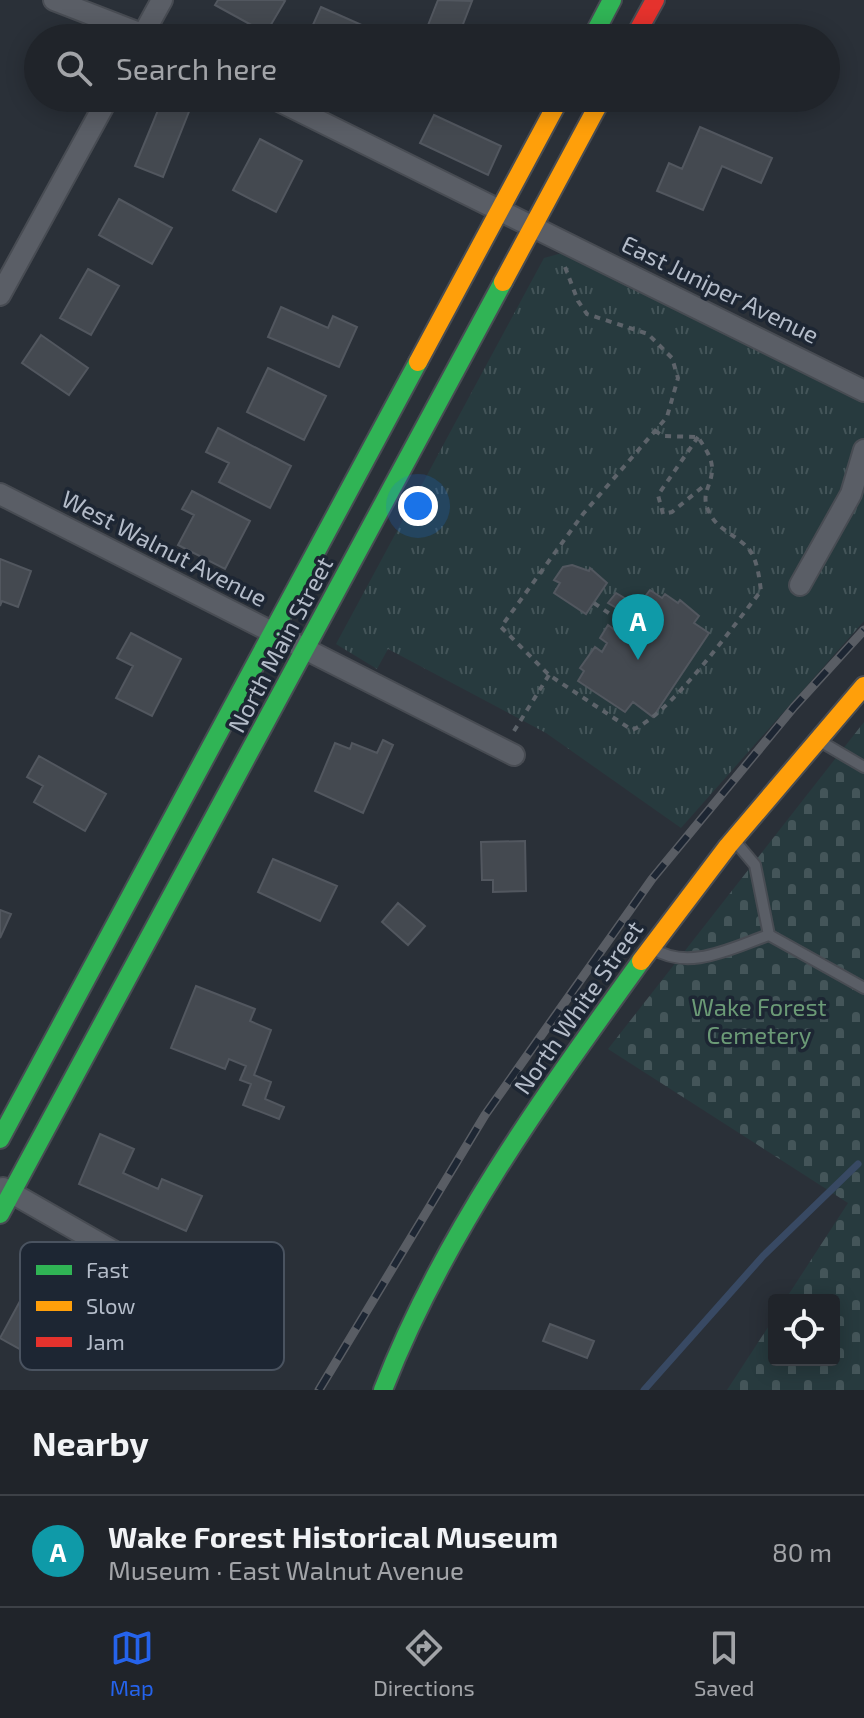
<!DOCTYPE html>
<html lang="en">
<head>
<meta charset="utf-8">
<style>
	:root { --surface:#20242a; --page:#2d3036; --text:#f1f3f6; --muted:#a2a4a8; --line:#3d4147; --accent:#2563eb }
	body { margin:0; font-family:"Exo 2",sans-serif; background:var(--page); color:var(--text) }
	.controls { position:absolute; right:24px; bottom:24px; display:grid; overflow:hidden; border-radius:8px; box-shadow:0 4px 20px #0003 }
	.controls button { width:72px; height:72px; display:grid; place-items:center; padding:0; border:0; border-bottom:2px solid var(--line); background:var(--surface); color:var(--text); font:40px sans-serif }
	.you { position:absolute; left:418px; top:506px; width:28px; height:28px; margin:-20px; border:6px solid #fff; border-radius:50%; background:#1a73e8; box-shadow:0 0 0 12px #1a73e833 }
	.badge { display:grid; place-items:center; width:52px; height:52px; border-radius:50%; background:var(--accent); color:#fff; font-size:26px; font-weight:700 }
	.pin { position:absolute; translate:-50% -66px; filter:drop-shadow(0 2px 4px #0008) }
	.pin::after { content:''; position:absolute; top:42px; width:28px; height:24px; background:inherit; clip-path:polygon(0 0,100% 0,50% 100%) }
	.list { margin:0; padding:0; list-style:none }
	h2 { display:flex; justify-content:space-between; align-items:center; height:104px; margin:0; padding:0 32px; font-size:34px }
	h2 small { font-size:26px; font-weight:400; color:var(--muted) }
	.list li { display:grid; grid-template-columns:52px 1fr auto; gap:24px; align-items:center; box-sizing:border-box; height:112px; padding:0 32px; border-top:2px solid var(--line) }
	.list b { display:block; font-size:30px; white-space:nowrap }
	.list p { margin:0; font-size:26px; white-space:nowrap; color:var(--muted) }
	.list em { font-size:26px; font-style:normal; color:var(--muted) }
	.icon { flex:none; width:44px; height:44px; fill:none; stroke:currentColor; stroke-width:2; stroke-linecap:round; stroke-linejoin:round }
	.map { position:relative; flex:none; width:864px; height:1390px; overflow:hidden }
	.search { position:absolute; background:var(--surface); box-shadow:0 4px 20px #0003; left:24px; right:24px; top:24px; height:88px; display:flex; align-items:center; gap:20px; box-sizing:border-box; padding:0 28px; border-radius:44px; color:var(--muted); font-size:30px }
	.sheet { height:216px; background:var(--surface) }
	nav { display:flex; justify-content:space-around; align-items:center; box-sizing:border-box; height:112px; border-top:2px solid var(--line); background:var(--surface); font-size:22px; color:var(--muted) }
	nav a { display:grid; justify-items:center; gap:4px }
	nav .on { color:var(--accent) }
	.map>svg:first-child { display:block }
	.grass { fill:url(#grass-tufts) }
	.cemetery { fill:url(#cemetery-stones) }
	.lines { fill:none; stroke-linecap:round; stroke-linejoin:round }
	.stream { stroke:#384963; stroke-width:7 }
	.building { fill:#444950; stroke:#52575f; stroke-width:2 }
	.lane-casing { stroke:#484c53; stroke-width:14 }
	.street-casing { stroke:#484c53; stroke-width:24 }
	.fast-casing { stroke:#484c53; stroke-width:22 }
	.slow-casing { stroke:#484c53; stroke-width:22 }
	.jam-casing { stroke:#484c53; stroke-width:22 }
	.path { stroke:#5d636a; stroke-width:4; stroke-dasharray:6 6; stroke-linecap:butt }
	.lane { stroke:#5a5e66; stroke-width:10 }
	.street { stroke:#5a5e66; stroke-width:20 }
	.fast { stroke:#30b455; stroke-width:18 }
	.slow { stroke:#ff9f0a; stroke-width:18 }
	.jam { stroke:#e5322d; stroke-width:18 }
	.rail-casing { stroke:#595d64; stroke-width:9 }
	.rail { stroke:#1d2633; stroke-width:6; stroke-dasharray:18; stroke-linecap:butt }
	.labels { text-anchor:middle; stroke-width:7; stroke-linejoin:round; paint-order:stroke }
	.street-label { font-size:24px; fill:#b4bcc9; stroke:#1d2633 }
	.park-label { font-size:24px; fill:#6b9a76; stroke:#1d2633 }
	.key { fill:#1d2633; stroke:#4a5360; stroke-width:2 }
	.key-label { font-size:22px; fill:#b4bcc9 }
</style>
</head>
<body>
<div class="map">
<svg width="864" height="1390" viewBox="0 0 864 1390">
	<defs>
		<pattern id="grass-tufts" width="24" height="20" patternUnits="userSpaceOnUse" patternTransform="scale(2)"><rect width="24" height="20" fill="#273a3e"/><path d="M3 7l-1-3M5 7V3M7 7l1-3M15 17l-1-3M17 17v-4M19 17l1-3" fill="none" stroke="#445559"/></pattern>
		<pattern id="cemetery-stones" width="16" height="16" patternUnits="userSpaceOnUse" patternTransform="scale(2)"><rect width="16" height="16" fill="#273a3e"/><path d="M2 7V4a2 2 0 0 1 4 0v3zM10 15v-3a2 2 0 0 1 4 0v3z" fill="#445559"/></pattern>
	</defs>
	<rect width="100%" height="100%" fill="#2a3038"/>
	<path class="grass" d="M562,253L864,402V621L681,828L546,733L388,649L377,669L336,644L544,258Z"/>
	<path class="cemetery" d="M864,722V1390H727L774,1318V1360H834V1300H785L848,1203L608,1049Z"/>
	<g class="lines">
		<path class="stream" d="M644,1390L763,1256L858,1164"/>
	</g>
	<path class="building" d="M218,0H283L285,1L266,33L215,5Z
		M438,0L472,1L460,32L476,38H423Z
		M321,7L373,30L369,38H307Z
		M163,98L190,109L163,177L135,166Z
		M444,98H473L470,108Z
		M434,115L501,146L488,175L420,143Z
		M700,127L772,158L761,183L722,166L703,210L657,191L669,163L682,169Z
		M260,139L302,161L276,212L233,190Z
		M119,199L172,228L152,264L99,235Z
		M88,269L119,286L91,335L60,318Z
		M281,307L328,328L333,316L357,327L339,367L268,337Z
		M41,335L88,368L69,395L22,363Z
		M268,368L326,396L304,440L247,412Z
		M218,428L291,466L270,508L219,482L229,463L206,452Z
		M192,491L250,521L225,569L178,545L194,515L182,509Z
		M0,559L31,571L18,607L2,601L0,606Z
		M572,565L589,571L590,568L607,583L586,614L554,593L560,583L554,580L563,567Z
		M650,590L662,598L665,594L678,603L680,600L699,616L694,623L709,633L653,717L633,702L625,712L578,681L584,671L580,668L595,647L602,652L607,643L600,638L608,625L620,634L634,614L630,611L627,614L608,603L616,593L638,606Z
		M131,633L181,659L152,716L116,698L133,666L117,658Z
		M383,740L393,745L363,813L315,791L335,743L350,749L352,743L377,753Z
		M39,756L106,794L85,831L34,802L43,786L27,777Z
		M525,841L526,891L493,892V880H482L481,842Z
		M273,859L337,886L320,921L258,892Z
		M398,903L425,926L408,945L382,922Z
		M0,910L11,914L0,938Z
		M196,986L255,1009L250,1021L271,1030L254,1075L271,1082L265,1099L284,1107L279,1119L243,1105L251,1084L240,1080L246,1066L229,1059L225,1069L171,1048Z
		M100,1134L134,1149L123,1173L158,1189L162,1179L202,1196L186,1231L79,1184Z
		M46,1253L90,1277L76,1302L109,1320L85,1363L52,1344L43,1362L0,1338Z
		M550,1324L594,1341L587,1358L543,1341Z"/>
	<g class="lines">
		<defs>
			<path id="lane" d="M818,740L864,767
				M769,935L864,988
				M652,948C689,972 731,948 769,935L755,865L734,840"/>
			<path id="street" d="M54,0L152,38
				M141,38L162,0
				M273,98L864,391
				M0,295L108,98
				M0,494L514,755
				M800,585L851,494L864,450
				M3,1188L162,1279"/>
			<path id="fast" d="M592,38L612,0
				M0,1139L418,362
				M0,1214L503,282
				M383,1390C443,1235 544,1096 641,961"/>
			<path id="slow" d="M503,282L602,98
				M418,362L560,98
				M641,961L728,846L864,686"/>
			<path id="jam" d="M634,38L655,0"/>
		</defs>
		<use href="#lane" class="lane-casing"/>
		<use href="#street" class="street-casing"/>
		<use href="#fast" class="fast-casing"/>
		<use href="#slow" class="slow-casing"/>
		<use href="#jam" class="jam-casing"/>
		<path class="path" d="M565,267L578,301L587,314L648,334L672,358L678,378L667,417L583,514L501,627L549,675L632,730C671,714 733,626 761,591C759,576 757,555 745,545C732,533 717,529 709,512C700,494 711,487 712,471C713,458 704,447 698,437L663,436L654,430
			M698,437L658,495L663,514L672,512L705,485
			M594,603L626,625
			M514,731L549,675"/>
		<use href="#lane" class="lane"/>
		<use href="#street" class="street"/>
		<use href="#fast" class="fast"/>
		<use href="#slow" class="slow"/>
		<use href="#jam" class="jam"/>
		<defs>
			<path id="rail" d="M319,1390L485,1115L652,879L794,707L864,630"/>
		</defs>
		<use href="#rail" class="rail-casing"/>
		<use href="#rail" class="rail"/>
	</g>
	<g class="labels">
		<g class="street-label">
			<text transform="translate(720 290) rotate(26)" y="8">East Juniper Avenue</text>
			<text transform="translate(164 549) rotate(27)" y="8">West Walnut Avenue</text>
			<text transform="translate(281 645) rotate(-62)" y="8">North Main Street</text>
			<text transform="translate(579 1008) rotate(-55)" y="8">North White Street</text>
		</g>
		<g class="park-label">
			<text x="759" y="1016">Wake Forest<tspan x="759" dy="28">Cemetery</tspan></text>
		</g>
	</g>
	<rect x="20" y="1242" width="264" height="128" rx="12" class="key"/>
	<rect x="36" y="1265" width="36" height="10" fill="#30b455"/>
	<rect x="36" y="1301" width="36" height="10" fill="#ff9f0a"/>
	<rect x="36" y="1337" width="36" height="10" fill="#e5322d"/>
	<g class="key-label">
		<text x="86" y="1278">Fast</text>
		<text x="86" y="1314">Slow</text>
		<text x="86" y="1350">Jam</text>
	</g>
</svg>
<div class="controls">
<button><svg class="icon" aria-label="locate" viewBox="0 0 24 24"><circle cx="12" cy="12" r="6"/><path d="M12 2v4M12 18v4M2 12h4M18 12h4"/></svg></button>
</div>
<div class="you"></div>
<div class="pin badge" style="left:638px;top:660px;background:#0f9aa8">A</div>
<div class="search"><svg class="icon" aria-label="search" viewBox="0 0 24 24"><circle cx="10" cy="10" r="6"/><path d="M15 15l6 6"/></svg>Search here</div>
</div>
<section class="sheet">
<h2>Nearby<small></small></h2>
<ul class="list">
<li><span class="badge" style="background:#0f9aa8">A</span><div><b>Wake Forest Historical Museum</b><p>Museum · East Walnut Avenue</p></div><em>80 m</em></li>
</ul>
</section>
<nav>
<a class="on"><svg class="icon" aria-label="map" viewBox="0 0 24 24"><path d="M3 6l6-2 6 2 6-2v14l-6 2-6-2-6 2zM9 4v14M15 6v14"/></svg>Map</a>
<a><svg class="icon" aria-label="directions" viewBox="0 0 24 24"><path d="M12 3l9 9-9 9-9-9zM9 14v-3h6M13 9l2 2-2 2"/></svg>Directions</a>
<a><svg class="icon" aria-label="saved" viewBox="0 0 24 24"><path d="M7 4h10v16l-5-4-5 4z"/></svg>Saved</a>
</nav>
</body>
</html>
